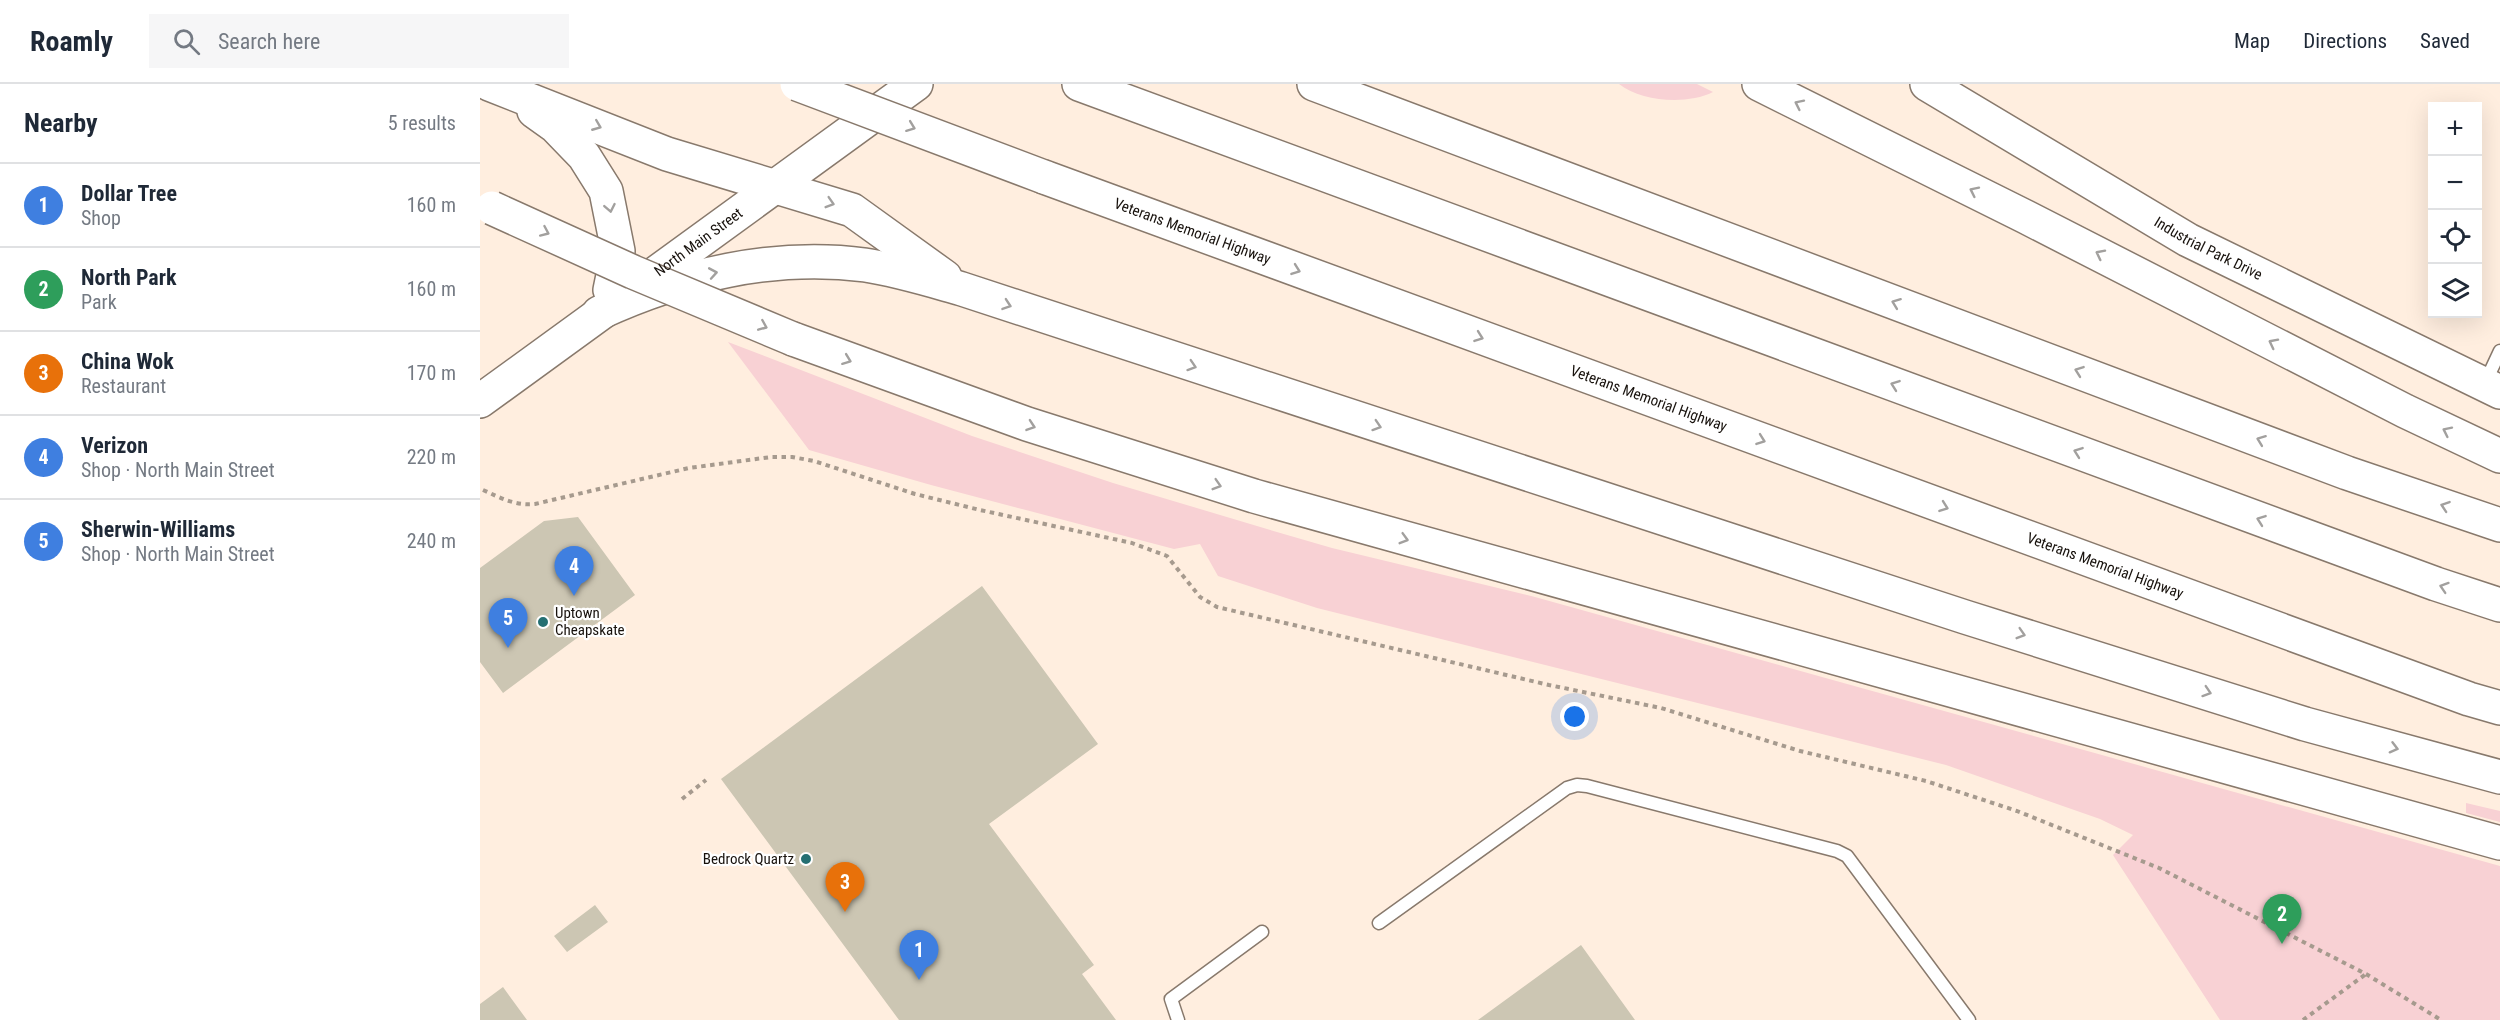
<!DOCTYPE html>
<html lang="en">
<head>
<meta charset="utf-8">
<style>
	:root { --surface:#fff; --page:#f6f6f7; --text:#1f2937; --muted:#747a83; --line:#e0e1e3; --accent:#0f766e }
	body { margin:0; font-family:"Roboto Condensed",sans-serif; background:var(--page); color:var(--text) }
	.controls { position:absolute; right:18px; top:18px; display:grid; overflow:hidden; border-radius:0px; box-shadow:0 6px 24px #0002 }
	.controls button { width:54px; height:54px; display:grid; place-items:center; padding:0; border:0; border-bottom:2px solid var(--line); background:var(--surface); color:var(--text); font:30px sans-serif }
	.you { position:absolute; left:1095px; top:633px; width:21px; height:21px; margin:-15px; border:4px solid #fff; border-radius:50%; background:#1a73e8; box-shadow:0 0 0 9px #1a73e833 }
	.badge { display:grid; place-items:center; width:39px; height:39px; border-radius:50%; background:var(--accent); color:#fff; font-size:20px; font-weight:700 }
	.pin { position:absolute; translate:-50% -50px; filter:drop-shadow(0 2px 3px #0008) }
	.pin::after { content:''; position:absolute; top:32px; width:21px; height:18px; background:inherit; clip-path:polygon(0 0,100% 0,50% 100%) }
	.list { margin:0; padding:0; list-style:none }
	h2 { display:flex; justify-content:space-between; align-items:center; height:78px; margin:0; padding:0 24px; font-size:26px }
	h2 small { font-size:20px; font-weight:400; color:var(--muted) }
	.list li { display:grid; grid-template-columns:39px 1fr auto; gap:18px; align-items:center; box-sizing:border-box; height:84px; padding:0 24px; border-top:2px solid var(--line) }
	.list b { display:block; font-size:22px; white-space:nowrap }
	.list p { margin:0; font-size:20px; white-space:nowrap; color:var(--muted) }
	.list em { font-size:20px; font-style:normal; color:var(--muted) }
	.icon { flex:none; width:33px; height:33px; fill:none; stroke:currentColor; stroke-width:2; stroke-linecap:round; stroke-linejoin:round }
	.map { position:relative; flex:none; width:2020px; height:936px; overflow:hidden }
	header { display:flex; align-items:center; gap:36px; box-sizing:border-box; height:84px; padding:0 30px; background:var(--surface); border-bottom:2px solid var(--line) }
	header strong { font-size:28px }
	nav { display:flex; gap:33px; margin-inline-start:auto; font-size:21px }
	.search { width:420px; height:54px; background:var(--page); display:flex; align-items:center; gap:15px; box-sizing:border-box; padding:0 21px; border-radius:0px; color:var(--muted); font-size:22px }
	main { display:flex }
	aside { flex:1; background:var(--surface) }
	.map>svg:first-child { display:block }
	.green { fill:#f8d1d4 }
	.building { fill:#ccc6b3 }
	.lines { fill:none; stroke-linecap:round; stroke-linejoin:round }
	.lane-casing { stroke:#88796c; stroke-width:15 }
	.secondary-casing { stroke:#88796c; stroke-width:36 }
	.primary-casing { stroke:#88796c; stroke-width:36 }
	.highway-casing { stroke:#88796c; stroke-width:36 }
	.path { stroke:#a69a8e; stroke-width:4; stroke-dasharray:4.5 4.5; stroke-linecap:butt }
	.lane { stroke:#fff; stroke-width:12 }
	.secondary { stroke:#fff; stroke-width:33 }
	.primary { stroke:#fff; stroke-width:33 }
	.highway { stroke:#fff; stroke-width:33 }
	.highway-bridge-casing { stroke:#88796c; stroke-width:36; stroke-linecap:butt }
	.highway-bridge { stroke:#fff; stroke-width:33 }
	.oneway { stroke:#a2a09e }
	.poi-dot { fill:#246f72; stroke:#fff; stroke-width:2 }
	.labels { text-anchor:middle; stroke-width:4.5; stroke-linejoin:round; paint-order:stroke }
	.street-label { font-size:15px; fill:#17110c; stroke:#fff }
	.poi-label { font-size:15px; fill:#17110c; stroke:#fff; text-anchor:start }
</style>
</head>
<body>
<header>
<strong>Roamly</strong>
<div class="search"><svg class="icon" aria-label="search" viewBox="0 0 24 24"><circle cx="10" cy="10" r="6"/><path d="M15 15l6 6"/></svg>Search here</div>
<nav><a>Map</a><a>Directions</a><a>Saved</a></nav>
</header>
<main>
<aside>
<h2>Nearby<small>5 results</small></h2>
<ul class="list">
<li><span class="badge" style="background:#3f7fe0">1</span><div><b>Dollar Tree</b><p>Shop</p></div><em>160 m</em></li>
<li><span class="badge" style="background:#2e9e5b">2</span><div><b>North Park</b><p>Park</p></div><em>160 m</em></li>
<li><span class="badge" style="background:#e8710a">3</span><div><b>China Wok</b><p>Restaurant</p></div><em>170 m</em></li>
<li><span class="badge" style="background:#3f7fe0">4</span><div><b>Verizon</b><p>Shop · North Main Street</p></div><em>220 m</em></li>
<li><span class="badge" style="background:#3f7fe0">5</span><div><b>Sherwin-Williams</b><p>Shop · North Main Street</p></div><em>240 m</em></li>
</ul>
</aside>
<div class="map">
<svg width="2020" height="936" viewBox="0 0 2020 936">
	<rect width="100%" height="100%" fill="#ffeedf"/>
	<path class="green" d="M1139,0H1217L1233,8C1207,21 1162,18 1139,0Z
		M248,258L492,352L633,399L787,445L852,464L1055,513L2020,782V936H1740L1633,771L1653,751L1620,735L1466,681L837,524L738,492L720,460L694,465L451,401L329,366Z
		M1986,719L2020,727V738L1986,729Z"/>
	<path class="building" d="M98,433L155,511L23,609L0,578V484L64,437Z
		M502,502L618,660L509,740L614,881L602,890L636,936H419L241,695Z
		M115,821L128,838L87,868L74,852Z
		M1101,861L1155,936H998Z
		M23,903L47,936H0V920Z"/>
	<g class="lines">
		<defs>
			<path id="lane" d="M2005,299L2020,267
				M899,839L1087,704L1097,701L1107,702L1357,767L1367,772L1489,936
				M698,936L691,915L782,848"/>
			<g id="secondary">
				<path id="s1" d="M1447,0L1708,156L2020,308"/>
			</g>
			<g id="primary">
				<path id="s2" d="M0,317L436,0"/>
			</g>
			<g id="highway">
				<path d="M9,0L187,70L372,126L465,193"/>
				<path d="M599,0L1956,500L2020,521"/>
				<path d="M834,0L1867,389L2020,441"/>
				<path d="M1279,0L1546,133L1925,327L2020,372"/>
				<path d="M54,27L75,42L104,72L126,107L138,167L130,206"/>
				<path id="s3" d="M564,93L1989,615L2020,624"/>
				<path d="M119,229C201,191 294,169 385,181C418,186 450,196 482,205L1485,533L1825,640L2020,693"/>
				<path d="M313,255L547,340L774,412L2020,759"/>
			</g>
		</defs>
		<use href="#lane" class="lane-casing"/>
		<use href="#secondary" class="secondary-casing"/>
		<use href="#primary" class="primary-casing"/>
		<use href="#highway" class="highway-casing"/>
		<path class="path" d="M3,406C21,414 35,422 55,420L209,384L291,373H312L334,377L435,410L500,426L652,459L687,472L720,513L737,523L1069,601L1181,624L1320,667L1446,697L1537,727L1679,784L1886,890L1961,936
			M202,715L226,696
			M1823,936L1886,890"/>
		<use href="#lane" class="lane"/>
		<use href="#secondary" class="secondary"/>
		<use href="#primary" class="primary"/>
		<use href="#highway" class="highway"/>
		<defs>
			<path id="highway-bridge" d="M317,0L564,93
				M12,124L153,188L313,255"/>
		</defs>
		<use href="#highway-bridge" class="highway-bridge-casing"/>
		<use href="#highway-bridge" class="highway-bridge"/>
	</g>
	<defs><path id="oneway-chevron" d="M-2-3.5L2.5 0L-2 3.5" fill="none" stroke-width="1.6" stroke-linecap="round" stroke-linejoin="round" transform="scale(1.5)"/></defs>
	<g class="oneway">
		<use href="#oneway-chevron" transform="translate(1319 20) rotate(-154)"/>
		<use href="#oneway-chevron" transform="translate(117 42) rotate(22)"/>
		<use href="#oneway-chevron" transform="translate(431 43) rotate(21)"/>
		<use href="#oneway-chevron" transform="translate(1494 107) rotate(-154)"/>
		<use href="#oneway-chevron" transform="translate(350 119) rotate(17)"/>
		<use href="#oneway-chevron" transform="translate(130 124) rotate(79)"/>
		<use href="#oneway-chevron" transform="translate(65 148) rotate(24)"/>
		<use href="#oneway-chevron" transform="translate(1620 170) rotate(-153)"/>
		<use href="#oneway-chevron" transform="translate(816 186) rotate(20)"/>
		<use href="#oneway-chevron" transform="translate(233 189) rotate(-10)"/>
		<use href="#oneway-chevron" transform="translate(1416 219) rotate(-159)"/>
		<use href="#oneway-chevron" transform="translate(527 221) rotate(19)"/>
		<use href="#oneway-chevron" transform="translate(283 242) rotate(23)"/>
		<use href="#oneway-chevron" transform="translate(999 253) rotate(20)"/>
		<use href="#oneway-chevron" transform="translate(1793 259) rotate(-153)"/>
		<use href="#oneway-chevron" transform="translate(367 276) rotate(21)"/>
		<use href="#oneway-chevron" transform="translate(712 282) rotate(18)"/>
		<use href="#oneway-chevron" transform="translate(1599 287) rotate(-160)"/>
		<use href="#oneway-chevron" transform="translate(1415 301) rotate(-160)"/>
		<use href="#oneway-chevron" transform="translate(551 342) rotate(19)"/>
		<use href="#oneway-chevron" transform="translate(897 342) rotate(18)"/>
		<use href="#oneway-chevron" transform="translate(1967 347) rotate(-154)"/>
		<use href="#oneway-chevron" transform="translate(1281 356) rotate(20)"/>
		<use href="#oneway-chevron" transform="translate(1781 356) rotate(-159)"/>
		<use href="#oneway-chevron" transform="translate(1598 368) rotate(-160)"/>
		<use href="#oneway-chevron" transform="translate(737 401) rotate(17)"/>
		<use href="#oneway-chevron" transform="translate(1965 422) rotate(-161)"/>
		<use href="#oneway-chevron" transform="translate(1464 423) rotate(20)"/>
		<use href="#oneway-chevron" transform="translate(1781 436) rotate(-160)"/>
		<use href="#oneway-chevron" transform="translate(924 455) rotate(16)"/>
		<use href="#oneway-chevron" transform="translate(1964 503) rotate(-162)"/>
		<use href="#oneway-chevron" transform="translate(1541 550) rotate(17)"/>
		<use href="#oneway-chevron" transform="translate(1727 608) rotate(18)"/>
		<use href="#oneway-chevron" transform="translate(1914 664) rotate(15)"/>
	</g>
	<g class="poi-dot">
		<circle cx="63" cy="538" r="6"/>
		<circle cx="326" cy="775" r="6"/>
	</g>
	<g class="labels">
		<g class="street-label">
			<text dy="5" stroke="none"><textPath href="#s3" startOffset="158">Veterans Memorial Highway</textPath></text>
			<text dy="5" stroke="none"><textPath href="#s2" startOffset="270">North Main Street</textPath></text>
			<text dy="5" stroke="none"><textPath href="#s1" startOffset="326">Industrial Park Drive</textPath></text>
			<text dy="5" stroke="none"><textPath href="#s3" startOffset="644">Veterans Memorial Highway</textPath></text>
			<text dy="5" stroke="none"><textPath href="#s3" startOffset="1130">Veterans Memorial Highway</textPath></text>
		</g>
		<g class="poi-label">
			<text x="75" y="534">Uptown<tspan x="75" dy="17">Cheapskate</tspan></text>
			<text x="314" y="780" text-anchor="end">Bedrock Quartz</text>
		</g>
	</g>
</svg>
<div class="controls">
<button>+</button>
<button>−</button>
<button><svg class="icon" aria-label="locate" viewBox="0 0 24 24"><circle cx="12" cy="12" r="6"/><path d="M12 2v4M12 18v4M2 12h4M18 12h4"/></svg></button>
<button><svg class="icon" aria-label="layers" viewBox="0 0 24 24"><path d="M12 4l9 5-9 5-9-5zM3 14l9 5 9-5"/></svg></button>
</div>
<div class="you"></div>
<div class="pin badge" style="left:439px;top:896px;background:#3f7fe0">1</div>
<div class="pin badge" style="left:1802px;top:860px;background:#2e9e5b">2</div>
<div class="pin badge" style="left:365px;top:828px;background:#e8710a">3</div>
<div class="pin badge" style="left:94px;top:512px;background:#3f7fe0">4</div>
<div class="pin badge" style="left:28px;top:564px;background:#3f7fe0">5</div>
</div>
</main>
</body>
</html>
